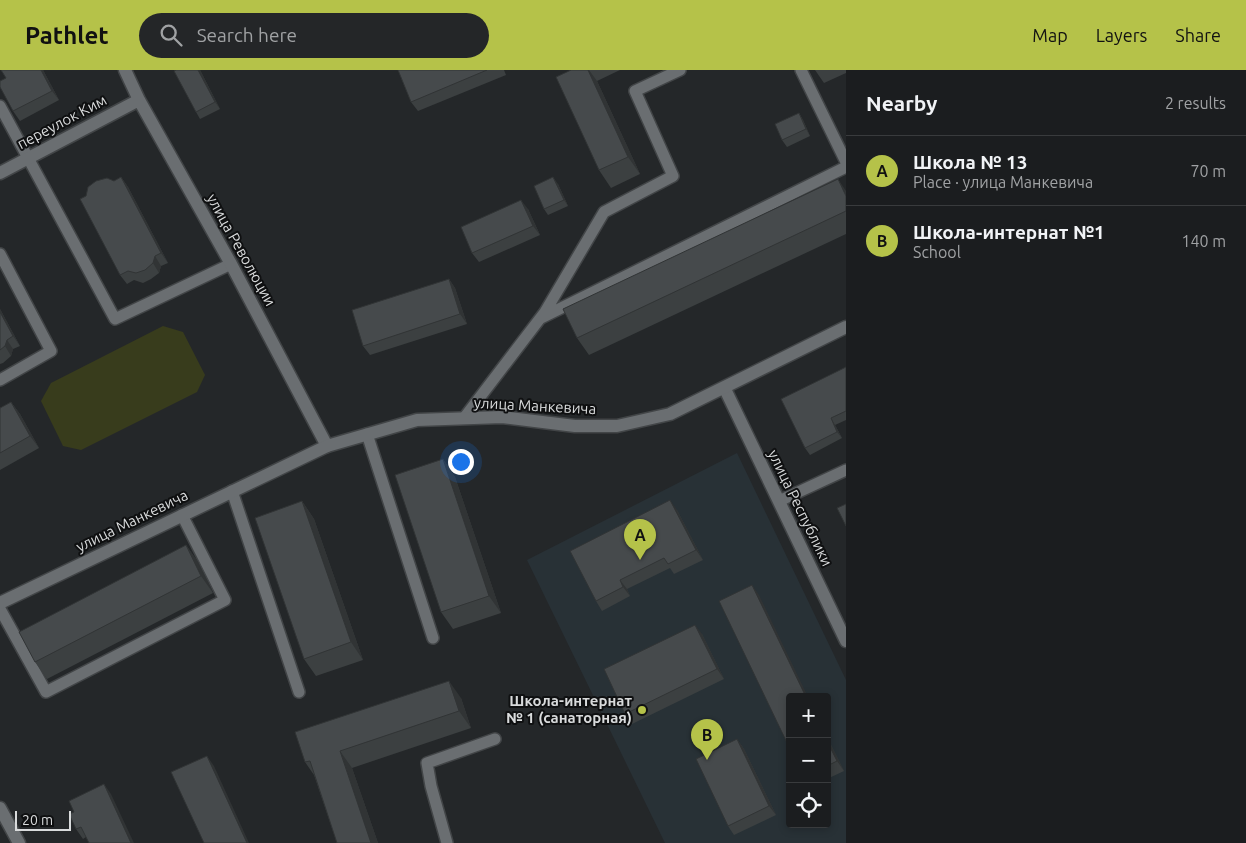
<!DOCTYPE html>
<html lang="en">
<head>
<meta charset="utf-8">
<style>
	:root { --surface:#1b1d1f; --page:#242628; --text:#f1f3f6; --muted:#a0a2a4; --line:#393b3d; --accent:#b5c249 }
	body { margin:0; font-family:Ubuntu,sans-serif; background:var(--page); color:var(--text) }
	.controls { position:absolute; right:15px; bottom:15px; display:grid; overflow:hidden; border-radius:5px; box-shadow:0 2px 8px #0003 }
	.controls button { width:45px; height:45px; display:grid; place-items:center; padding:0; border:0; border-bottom:1px solid var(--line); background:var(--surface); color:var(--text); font:25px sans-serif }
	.scale { position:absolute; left:15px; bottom:12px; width:56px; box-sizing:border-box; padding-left:5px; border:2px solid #d9dbdc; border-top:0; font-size:14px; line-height:18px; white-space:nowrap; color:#d9dbdc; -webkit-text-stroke:4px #0f1011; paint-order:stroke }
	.you { position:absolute; left:460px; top:391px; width:18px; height:18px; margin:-12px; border:4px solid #fff; border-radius:50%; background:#1a73e8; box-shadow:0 0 0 8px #1a73e833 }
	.badge { display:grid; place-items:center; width:32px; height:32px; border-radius:50%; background:var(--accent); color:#111; font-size:16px; font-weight:700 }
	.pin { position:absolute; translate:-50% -41px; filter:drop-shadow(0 1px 2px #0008) }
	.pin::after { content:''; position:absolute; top:26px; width:18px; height:15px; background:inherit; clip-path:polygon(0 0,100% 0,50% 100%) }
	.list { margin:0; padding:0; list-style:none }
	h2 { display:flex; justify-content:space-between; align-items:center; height:65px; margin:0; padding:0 20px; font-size:21px }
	h2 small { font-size:16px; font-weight:400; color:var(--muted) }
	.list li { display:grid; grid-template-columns:32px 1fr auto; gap:15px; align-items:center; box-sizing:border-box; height:70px; padding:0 20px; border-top:1px solid var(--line) }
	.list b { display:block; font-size:19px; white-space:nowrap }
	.list p { margin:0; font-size:16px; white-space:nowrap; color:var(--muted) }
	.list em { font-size:16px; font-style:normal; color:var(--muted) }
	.icon { flex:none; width:28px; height:28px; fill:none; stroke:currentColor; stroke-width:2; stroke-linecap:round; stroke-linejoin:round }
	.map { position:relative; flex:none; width:846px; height:773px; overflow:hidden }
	header { display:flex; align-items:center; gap:30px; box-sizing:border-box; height:70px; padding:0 25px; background:var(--accent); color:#111 }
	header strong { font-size:24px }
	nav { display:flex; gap:28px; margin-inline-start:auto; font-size:18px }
	.search { width:350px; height:45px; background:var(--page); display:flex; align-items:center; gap:12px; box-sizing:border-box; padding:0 18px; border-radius:28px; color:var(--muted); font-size:19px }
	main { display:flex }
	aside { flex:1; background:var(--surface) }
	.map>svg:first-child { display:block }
	.built { fill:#283136; fill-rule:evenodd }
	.park { fill:#383c1c }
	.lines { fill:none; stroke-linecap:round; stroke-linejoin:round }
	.service-casing { stroke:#424547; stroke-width:14 }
	.minor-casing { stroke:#424547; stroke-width:15 }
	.tertiary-casing { stroke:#424547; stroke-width:15 }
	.service { stroke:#6a6e71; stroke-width:11 }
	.minor { stroke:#6a6e71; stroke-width:12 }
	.tertiary { stroke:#6a6e71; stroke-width:12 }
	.wall { fill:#3c4041 }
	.shaded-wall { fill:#313435 }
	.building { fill:#464a4c; stroke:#313435 }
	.poi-dot { fill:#b5c249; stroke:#0f1011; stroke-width:2 }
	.labels { text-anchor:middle; stroke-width:4; stroke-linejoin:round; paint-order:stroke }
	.street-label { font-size:15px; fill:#d9dbdc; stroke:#0f1011 }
	.poi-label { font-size:15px; font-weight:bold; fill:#d9dbdc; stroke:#0f1011; text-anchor:end }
</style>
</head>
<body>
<header>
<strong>Pathlet</strong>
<div class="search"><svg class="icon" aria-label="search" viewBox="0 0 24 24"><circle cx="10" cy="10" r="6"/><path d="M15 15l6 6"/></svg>Search here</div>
<nav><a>Map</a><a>Layers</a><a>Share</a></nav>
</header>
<main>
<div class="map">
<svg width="846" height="773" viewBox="0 0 846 773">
	<rect width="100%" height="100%" fill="#242729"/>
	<path class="built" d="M737,383L846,610V773H665L527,490ZM790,627H827V754H790Z"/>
	<path class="park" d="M163,256L183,262L205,305L197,322L81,380L63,376L41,331L51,313Z"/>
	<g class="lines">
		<defs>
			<path id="service" d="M801,0L846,92
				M0,36L115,249L231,194
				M0,184L51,281L0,310
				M541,248L846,97
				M464,348L545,242L604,142L673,106L635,21L680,0
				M367,364L433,568
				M232,421L299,622
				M779,431L846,400
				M0,539L46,622L225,530L182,445
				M447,773L431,716L427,693L495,669"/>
			<path id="minor" d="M125,0L139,30L231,194L327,376
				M0,103L139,30
				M725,319L846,571
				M0,738L19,773"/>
			<path id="tertiary" d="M0,533L327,376L417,350L502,347L575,356H617L670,344L846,257"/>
		</defs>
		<use href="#service" class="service-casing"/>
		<use href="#minor" class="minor-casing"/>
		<use href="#tertiary" class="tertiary-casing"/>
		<use href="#service" class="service"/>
		<use href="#minor" class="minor"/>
		<use href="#tertiary" class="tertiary"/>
	</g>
	<path class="wall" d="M1,0H43L59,30L20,51L13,41L6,8Z
		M176,0H200L220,39L200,49L196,42Z
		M398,0H504L506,5L418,41L411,32Z
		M571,0H620L597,11L640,104L611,118L599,100Z
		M815,0H846V3L824,13Z
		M799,43L803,50L810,66L787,77L782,70Z
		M121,107L128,117L168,193L161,196L159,203L151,209L143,213L134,210L127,214L120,205L114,111Z
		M558,114L568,136L548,145L544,139Z
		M846,121V164L589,285L577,268Z
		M528,139L540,165L479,192L472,183Z
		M449,209L455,218L467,254L370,285L363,276Z
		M0,239L20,276L13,279L11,286L3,293L0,294Z
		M846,297V350L835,355L842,368L810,385L805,378Z
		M11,332L20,344L39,378L0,400V338Z
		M443,389L455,407L501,543L453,559L441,542Z
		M302,431L314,449L363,590L316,606L304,589Z
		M677,440L703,490L674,504L670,498L627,519L630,526L602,541L596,531Z
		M186,475L198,492L213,523L47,609L35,592Z
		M702,564L724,609L632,654L625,644Z
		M461,628L471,658L352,698L378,773H337L314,705L305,692Z
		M827,667L844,701L827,709Z
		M737,669L744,679L776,745L734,765L728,756Z
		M111,724L86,767L83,769L76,759Z"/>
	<path class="shaded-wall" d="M41,0H43L59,30L52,21Z
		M198,0H200L220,39L215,32Z
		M588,0H589L597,11L640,104L628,87Z
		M799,43L803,50L810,66L806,59Z
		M121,107L128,117L168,193L161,183Z
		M553,107L558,114L568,136L564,130Z
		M838,109L846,121V126Z
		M521,130L528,139L540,165L533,156Z
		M155,186L161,196L159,203L153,193Z
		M449,209L455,218L467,254L460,244Z
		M0,239L20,276L13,266L0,242Z
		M7,270L13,279L11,286L5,276Z
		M11,332L20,344L39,378L30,366Z
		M831,348L835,355L842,368L837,362Z
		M443,389L455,407L501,543L489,526Z
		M670,430L677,440L703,490L696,480Z
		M302,431L314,449L363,590L351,572Z
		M186,475L198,492L213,523L201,506Z
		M620,510L627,519L630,526L623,517Z
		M752,515L759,525L808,627H806Z
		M695,555L702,564L724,609L717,599Z
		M449,611L461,628L471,658L459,641Z
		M827,667L844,701L837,691L827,671Z
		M737,669L744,679L776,745L769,736Z
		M340,681L352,698L378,773H371Z
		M207,686L214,696L249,773H247Z
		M104,714L111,724L134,773H131Z"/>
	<path class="building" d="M1,0H41L52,21L13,41L0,17V11L6,8Z
		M176,0H198L215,32L196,42L174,1Z
		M398,0H487L411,32Z
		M571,0H588L628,87L599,100L556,7Z
		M799,43L806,59L782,70L775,54Z
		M121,107L161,183L155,186L153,193L145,200L136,203L128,201L120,205L80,129L86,126L88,117L96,111L107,108L114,111Z
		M553,107L564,130L544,139L534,116Z
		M838,109L846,126V141L577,268L563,239Z
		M521,130L533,156L472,183L461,157Z
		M449,209L460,244L363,276L352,240Z
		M0,242L13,266L7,270L5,276L0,280Z
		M846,297V341L831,348L837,362L805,378L781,329Z
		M11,332L30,366L0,383V338Z
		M443,389L489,526L441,542L395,405Z
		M670,430L696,480L668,494L664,488L620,510L623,517L596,531L570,481Z
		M302,431L351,572L304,589L255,448Z
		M846,434V456L837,438Z
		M186,475L201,506L35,592L19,562Z
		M752,515L806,627H790V679L719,531Z
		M695,555L717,599L625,644L604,599Z
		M449,611L459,641L340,681L371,773H337L310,691L305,692L295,662Z
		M737,669L769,736L728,756L696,689Z
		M827,671L837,691L827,696Z
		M207,686L247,773H204L171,702Z
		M104,714L131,773H89L81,757L76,759L69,744L74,742L69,731Z"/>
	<circle class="poi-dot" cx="642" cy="640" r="5"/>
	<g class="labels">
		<g class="street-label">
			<text transform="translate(62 52) rotate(-28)" y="5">переулок Ким</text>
			<text transform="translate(241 180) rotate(61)" y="5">улица Революции</text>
			<text transform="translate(535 336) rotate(3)" y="5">улица Манкевича</text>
			<text transform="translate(800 438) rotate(64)" y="5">улица Республики</text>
			<text transform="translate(132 451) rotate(-26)" y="5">улица Манкевича</text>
		</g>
		<g class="poi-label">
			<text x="632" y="636">Школа-интернат<tspan x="632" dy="17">№ 1 (санаторная)</tspan></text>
		</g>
	</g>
</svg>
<div class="controls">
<button>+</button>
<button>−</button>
<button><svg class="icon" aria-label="locate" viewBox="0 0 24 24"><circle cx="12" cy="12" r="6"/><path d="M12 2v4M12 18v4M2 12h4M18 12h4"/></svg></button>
</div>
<div class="scale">20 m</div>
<div class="you"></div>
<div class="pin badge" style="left:640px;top:490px">A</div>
<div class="pin badge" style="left:707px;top:690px">B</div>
</div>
<aside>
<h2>Nearby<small>2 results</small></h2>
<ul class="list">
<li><span class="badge">A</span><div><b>Школа № 13</b><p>Place · улица Манкевича</p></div><em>70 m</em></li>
<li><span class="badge">B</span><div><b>Школа-интернат №1</b><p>School</p></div><em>140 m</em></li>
</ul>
</aside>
</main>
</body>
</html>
